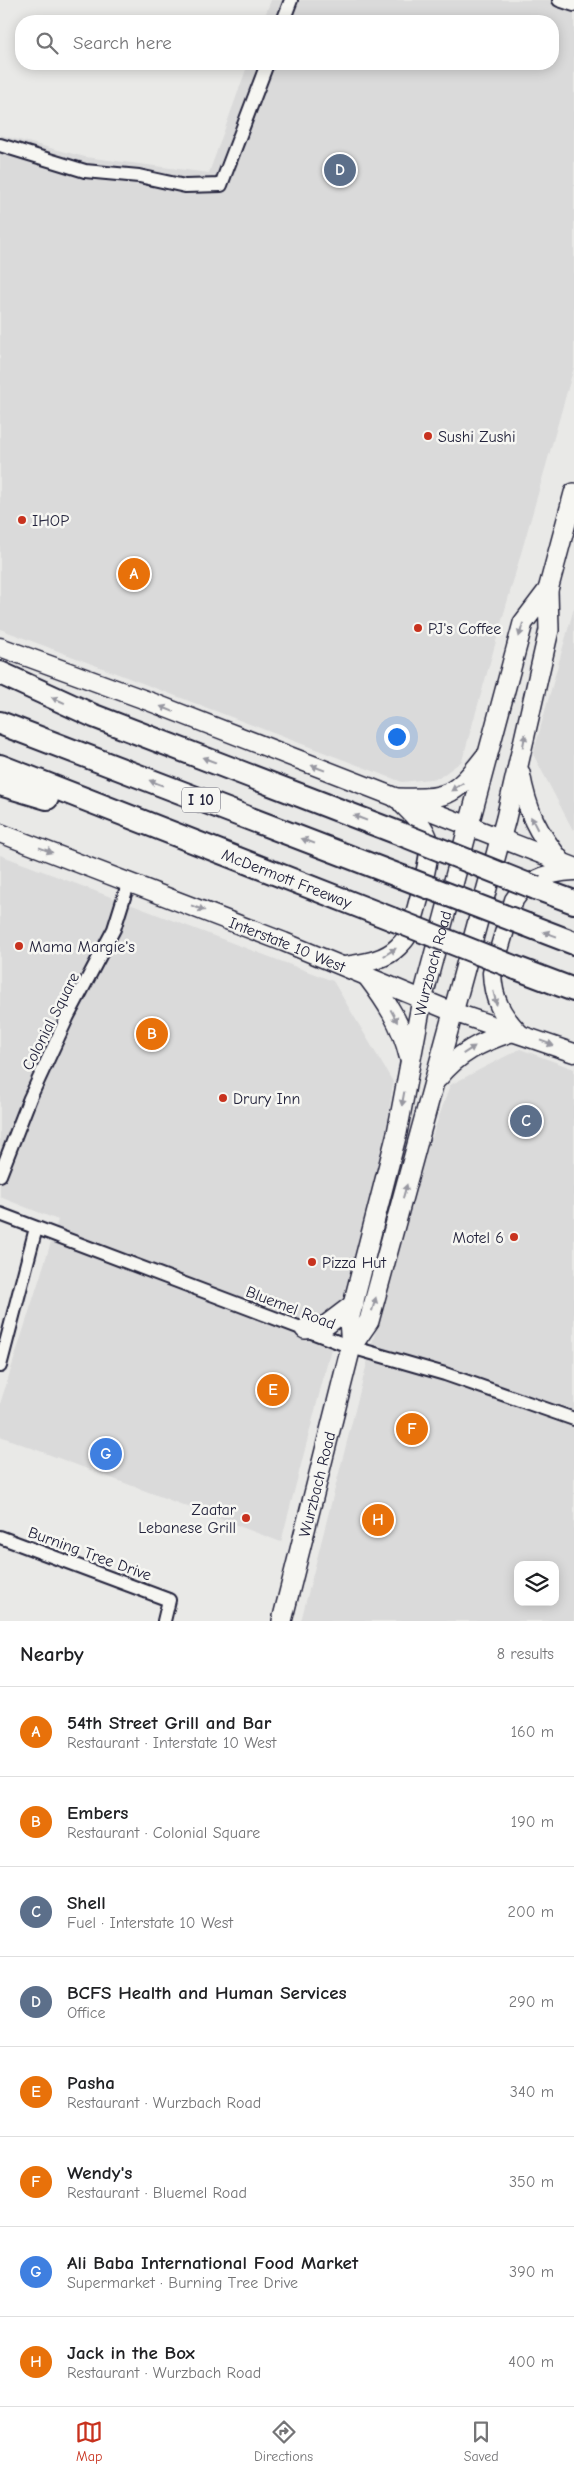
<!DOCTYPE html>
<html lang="en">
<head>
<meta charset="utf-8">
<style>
	:root { --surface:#fff; --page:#f2f2f2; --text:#202124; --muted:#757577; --line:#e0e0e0; --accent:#c8321e }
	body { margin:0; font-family:"Comic Neue",sans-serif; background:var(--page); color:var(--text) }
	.controls { position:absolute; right:15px; bottom:15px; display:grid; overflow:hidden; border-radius:10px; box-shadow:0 2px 12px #0003 }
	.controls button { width:45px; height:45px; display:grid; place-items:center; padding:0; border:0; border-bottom:1px solid var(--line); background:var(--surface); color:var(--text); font:25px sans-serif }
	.you { position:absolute; left:396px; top:736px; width:18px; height:18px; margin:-12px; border:4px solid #fff; border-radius:50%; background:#1a73e8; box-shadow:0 0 0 8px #1a73e833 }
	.badge { display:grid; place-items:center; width:32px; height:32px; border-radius:50%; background:var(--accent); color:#fff; font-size:16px; font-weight:700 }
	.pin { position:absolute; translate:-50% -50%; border:2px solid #fff; box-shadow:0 1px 5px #0006 }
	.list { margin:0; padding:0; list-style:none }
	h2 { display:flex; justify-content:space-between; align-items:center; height:65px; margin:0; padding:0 20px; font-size:21px }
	h2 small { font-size:16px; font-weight:400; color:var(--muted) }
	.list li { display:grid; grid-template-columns:32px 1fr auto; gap:15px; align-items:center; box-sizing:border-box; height:90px; padding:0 20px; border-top:1px solid var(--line) }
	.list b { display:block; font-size:19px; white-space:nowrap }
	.list p { margin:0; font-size:16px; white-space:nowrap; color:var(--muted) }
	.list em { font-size:16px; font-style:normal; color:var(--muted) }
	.icon { flex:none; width:28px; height:28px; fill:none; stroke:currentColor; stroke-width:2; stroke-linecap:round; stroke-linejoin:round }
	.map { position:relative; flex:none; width:574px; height:1621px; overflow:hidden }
	.search { position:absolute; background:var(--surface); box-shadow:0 2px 12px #0003; left:15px; right:15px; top:15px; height:55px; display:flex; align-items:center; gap:12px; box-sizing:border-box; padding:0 18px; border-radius:20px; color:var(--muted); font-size:19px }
	.sheet { height:785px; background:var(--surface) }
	nav { display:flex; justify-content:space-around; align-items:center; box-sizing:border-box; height:70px; border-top:1px solid var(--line); background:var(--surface); font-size:14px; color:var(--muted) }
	nav a { display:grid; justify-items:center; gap:2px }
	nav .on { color:var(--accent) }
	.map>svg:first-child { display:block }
	.built { fill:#dadada; fill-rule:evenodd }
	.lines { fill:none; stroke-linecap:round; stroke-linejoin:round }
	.minor-casing { stroke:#22223b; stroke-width:16 }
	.secondary-casing { stroke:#22223b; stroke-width:21 }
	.primary-casing { stroke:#22223b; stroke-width:22 }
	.motorway-casing { stroke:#22223b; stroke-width:26 }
	.minor { stroke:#f6f6f2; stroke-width:12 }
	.secondary { stroke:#f6f6f2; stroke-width:18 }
	.primary { stroke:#f6f6f2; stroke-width:19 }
	.motorway { stroke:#f6f6f2; stroke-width:22 }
	.motorway-bridge-casing { stroke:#22223b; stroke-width:26; stroke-linecap:butt }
	.motorway-bridge { stroke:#f6f6f2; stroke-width:22 }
	.oneway { fill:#9797a0 }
	.poi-dot { fill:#c8321e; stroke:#f6f6f2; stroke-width:2 }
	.labels { text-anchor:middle; stroke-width:5; stroke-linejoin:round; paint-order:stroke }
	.shield { fill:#f6f6f2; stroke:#626272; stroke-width:1 }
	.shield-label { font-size:15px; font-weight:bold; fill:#22223b }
	.poi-label { font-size:16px; fill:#22223b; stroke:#f6f6f2; text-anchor:start }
	.street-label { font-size:16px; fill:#22223b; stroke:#f6f6f2 }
</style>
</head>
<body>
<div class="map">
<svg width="574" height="1621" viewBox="0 0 574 1621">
	<rect width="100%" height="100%" fill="#e9e9e7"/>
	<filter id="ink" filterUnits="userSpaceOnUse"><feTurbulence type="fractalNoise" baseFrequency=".02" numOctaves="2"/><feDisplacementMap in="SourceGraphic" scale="10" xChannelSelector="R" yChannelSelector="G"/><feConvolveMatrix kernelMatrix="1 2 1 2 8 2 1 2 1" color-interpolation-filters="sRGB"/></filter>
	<g filter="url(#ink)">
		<path class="built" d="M271,0H574V367L462,761L439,778L402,782L0,629V135L85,157L209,173L248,64H553V21H263Z
			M574,608V832L533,754Z
			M0,855L333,981L393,1082L386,1136L281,1542L0,1436V1404L58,1220L0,1197Z
			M520,1049L574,1069V1621H301L406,1211L450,1085ZM518,1565H555V1602H518Z"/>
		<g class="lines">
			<defs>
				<path id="minor" d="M559,0L574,5
					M283,21L291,0
					M0,145L85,171L139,176L185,186L221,185L267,64
					M0,1175L30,1098L68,1016L114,929L129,881
					M0,1214L351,1347L445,1374L574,1419
					M0,1366L36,1228
					M0,1537L169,1600L164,1621"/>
				<g id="secondary">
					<path d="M0,647L151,702L574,867"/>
					<path id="s1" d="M0,833L284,942L453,1012L574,1053"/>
					<path d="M345,966C363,963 384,961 398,947C401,944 404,941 406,938C413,927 432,853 429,841C425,826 413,815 402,804"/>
					<path d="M519,1033C501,1014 493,999 492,973L514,900C527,879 550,872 574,871"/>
				</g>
				<g id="primary">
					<path d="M520,773C527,812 537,832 562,863"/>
					<path d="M396,798C446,799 453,798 484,758"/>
					<path d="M367,976C386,1001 402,1025 409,1056"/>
					<path d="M438,1078C458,1053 481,1042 511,1032"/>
					<path d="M305,1329L325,1326L354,1304"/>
					<path d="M351,1347L369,1321L506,818L549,630L548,590L574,493"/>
					<path id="s2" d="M282,1621L351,1347L349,1320L397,1133L422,1000L523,623L548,590"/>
				</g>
				<g id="motorway">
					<path d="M0,673L94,716L406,836"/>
					<path d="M0,723L402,877"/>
					<path id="s3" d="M0,766L392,919"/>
					<path d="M0,784L47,798"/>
					<path d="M536,888L574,902"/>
					<path d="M527,925L574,943"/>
					<path d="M516,968L574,990"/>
				</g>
			</defs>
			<use href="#minor" class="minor-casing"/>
			<use href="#secondary" class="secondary-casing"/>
			<use href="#primary" class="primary-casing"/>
			<use href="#motorway" class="motorway-casing"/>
			<use href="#minor" class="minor"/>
			<use href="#secondary" class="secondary"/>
			<use href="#primary" class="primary"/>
			<use href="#motorway" class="motorway"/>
			<defs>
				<path id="motorway-bridge" d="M406,836L536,888
					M402,877L527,925
					M392,919L516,968"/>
			</defs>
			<use href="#motorway-bridge" class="motorway-bridge-casing"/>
			<use href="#motorway-bridge" class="motorway-bridge"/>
		</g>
		<defs><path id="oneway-solid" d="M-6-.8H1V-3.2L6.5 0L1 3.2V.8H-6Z" transform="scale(1.25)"/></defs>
		<g class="oneway">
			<use href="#oneway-solid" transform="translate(521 630) rotate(106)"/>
			<use href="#oneway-solid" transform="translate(58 700) rotate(-156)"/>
			<use href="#oneway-solid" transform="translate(167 709) rotate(-158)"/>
			<use href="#oneway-solid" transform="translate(524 741) rotate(-79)"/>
			<use href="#oneway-solid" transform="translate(209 760) rotate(-159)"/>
			<use href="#oneway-solid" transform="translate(318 768) rotate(-159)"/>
			<use href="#oneway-solid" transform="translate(156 783) rotate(-159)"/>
			<use href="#oneway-solid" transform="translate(457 787) rotate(147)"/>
			<use href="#oneway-solid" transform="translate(360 818) rotate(-159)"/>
			<use href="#oneway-solid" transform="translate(534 823) rotate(-117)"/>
			<use href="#oneway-solid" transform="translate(308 841) rotate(-159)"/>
			<use href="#oneway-solid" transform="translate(46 850) rotate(21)"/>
			<use href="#oneway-solid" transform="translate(198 908) rotate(21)"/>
			<use href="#oneway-solid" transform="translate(550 934) rotate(-160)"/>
			<use href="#oneway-solid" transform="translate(390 952) rotate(-32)"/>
			<use href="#oneway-solid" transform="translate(495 998) rotate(76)"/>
			<use href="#oneway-solid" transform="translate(394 1016) rotate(62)"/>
			<use href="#oneway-solid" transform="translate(547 1043) rotate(20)"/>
			<use href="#oneway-solid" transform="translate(469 1050) rotate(-33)"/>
			<use href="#oneway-solid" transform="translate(403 1099) rotate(100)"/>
			<use href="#oneway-solid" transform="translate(405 1191) rotate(-74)"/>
			<use href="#oneway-solid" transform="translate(374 1304) rotate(-74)"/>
		</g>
	</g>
	<g class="poi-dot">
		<circle cx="428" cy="436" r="5"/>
		<circle cx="22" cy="520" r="5"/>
		<circle cx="418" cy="628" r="5"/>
		<circle cx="19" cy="946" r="5"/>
		<circle cx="223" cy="1098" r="5"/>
		<circle cx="514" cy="1237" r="5"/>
		<circle cx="312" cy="1262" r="5"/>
		<circle cx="246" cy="1518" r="5"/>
	</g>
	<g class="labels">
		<rect class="shield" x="182" y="787.5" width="38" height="25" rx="4"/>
		<g class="shield-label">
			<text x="201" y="805">I 10</text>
		</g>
		<g class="poi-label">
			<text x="438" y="442">Sushi Zushi</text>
			<text x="32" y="526">IHOP</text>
			<text x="428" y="634">PJ's Coffee</text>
			<text x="29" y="952">Mama Margie's</text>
			<text x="233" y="1104">Drury Inn</text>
			<text x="504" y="1243" text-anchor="end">Motel 6</text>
			<text x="322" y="1268">Pizza Hut</text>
			<text x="236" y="1515" text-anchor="end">Zaatar<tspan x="236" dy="18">Lebanese Grill</tspan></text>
		</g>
		<g class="street-label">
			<text dy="6" stroke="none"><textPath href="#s3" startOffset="308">McDermott Freeway</textPath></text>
			<text dy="6" stroke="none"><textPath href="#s1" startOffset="308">Interstate 10 West</textPath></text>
			<text dy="6" stroke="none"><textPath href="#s2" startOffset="676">Wurzbach Road</textPath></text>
			<text transform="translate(50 1021) rotate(-63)" y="6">Colonial Square</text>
			<text transform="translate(291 1307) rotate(21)" y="6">Bluemel Road</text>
			<text dy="6" stroke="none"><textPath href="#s2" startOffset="141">Wurzbach Road</textPath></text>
			<text transform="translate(90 1553) rotate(20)" y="6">Burning Tree Drive</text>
		</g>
	</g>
</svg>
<div class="controls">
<button><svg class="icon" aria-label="layers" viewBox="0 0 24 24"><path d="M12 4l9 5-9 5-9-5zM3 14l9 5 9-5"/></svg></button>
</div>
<div class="you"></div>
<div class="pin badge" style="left:134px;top:574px;background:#e8710a">A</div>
<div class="pin badge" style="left:152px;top:1034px;background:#e8710a">B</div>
<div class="pin badge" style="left:526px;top:1121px;background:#5c6f8a">C</div>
<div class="pin badge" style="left:340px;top:170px;background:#5c6f8a">D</div>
<div class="pin badge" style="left:273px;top:1390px;background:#e8710a">E</div>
<div class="pin badge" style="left:412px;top:1429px;background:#e8710a">F</div>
<div class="pin badge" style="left:106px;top:1454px;background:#3f7fe0">G</div>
<div class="pin badge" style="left:378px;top:1520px;background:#e8710a">H</div>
<div class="search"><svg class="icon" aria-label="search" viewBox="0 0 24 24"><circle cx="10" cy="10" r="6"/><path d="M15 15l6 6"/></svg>Search here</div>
</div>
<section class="sheet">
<h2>Nearby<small>8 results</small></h2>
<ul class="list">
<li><span class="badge" style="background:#e8710a">A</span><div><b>54th Street Grill and Bar</b><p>Restaurant · Interstate 10 West</p></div><em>160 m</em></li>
<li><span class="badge" style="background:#e8710a">B</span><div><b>Embers</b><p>Restaurant · Colonial Square</p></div><em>190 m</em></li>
<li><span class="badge" style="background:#5c6f8a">C</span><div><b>Shell</b><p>Fuel · Interstate 10 West</p></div><em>200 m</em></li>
<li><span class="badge" style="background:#5c6f8a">D</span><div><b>BCFS Health and Human Services</b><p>Office</p></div><em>290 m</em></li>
<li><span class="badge" style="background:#e8710a">E</span><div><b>Pasha</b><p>Restaurant · Wurzbach Road</p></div><em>340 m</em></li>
<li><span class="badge" style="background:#e8710a">F</span><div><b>Wendy's</b><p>Restaurant · Bluemel Road</p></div><em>350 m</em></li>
<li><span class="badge" style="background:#3f7fe0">G</span><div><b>Ali Baba International Food Market</b><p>Supermarket · Burning Tree Drive</p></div><em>390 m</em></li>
<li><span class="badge" style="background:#e8710a">H</span><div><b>Jack in the Box</b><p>Restaurant · Wurzbach Road</p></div><em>400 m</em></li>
</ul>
</section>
<nav>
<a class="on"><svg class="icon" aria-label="map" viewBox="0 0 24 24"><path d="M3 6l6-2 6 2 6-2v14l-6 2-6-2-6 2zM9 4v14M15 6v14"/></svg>Map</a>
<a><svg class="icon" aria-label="directions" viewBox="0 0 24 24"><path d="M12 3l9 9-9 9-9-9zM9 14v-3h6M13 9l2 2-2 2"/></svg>Directions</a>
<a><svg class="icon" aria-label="saved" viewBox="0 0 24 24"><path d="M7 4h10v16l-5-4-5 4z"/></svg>Saved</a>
</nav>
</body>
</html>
